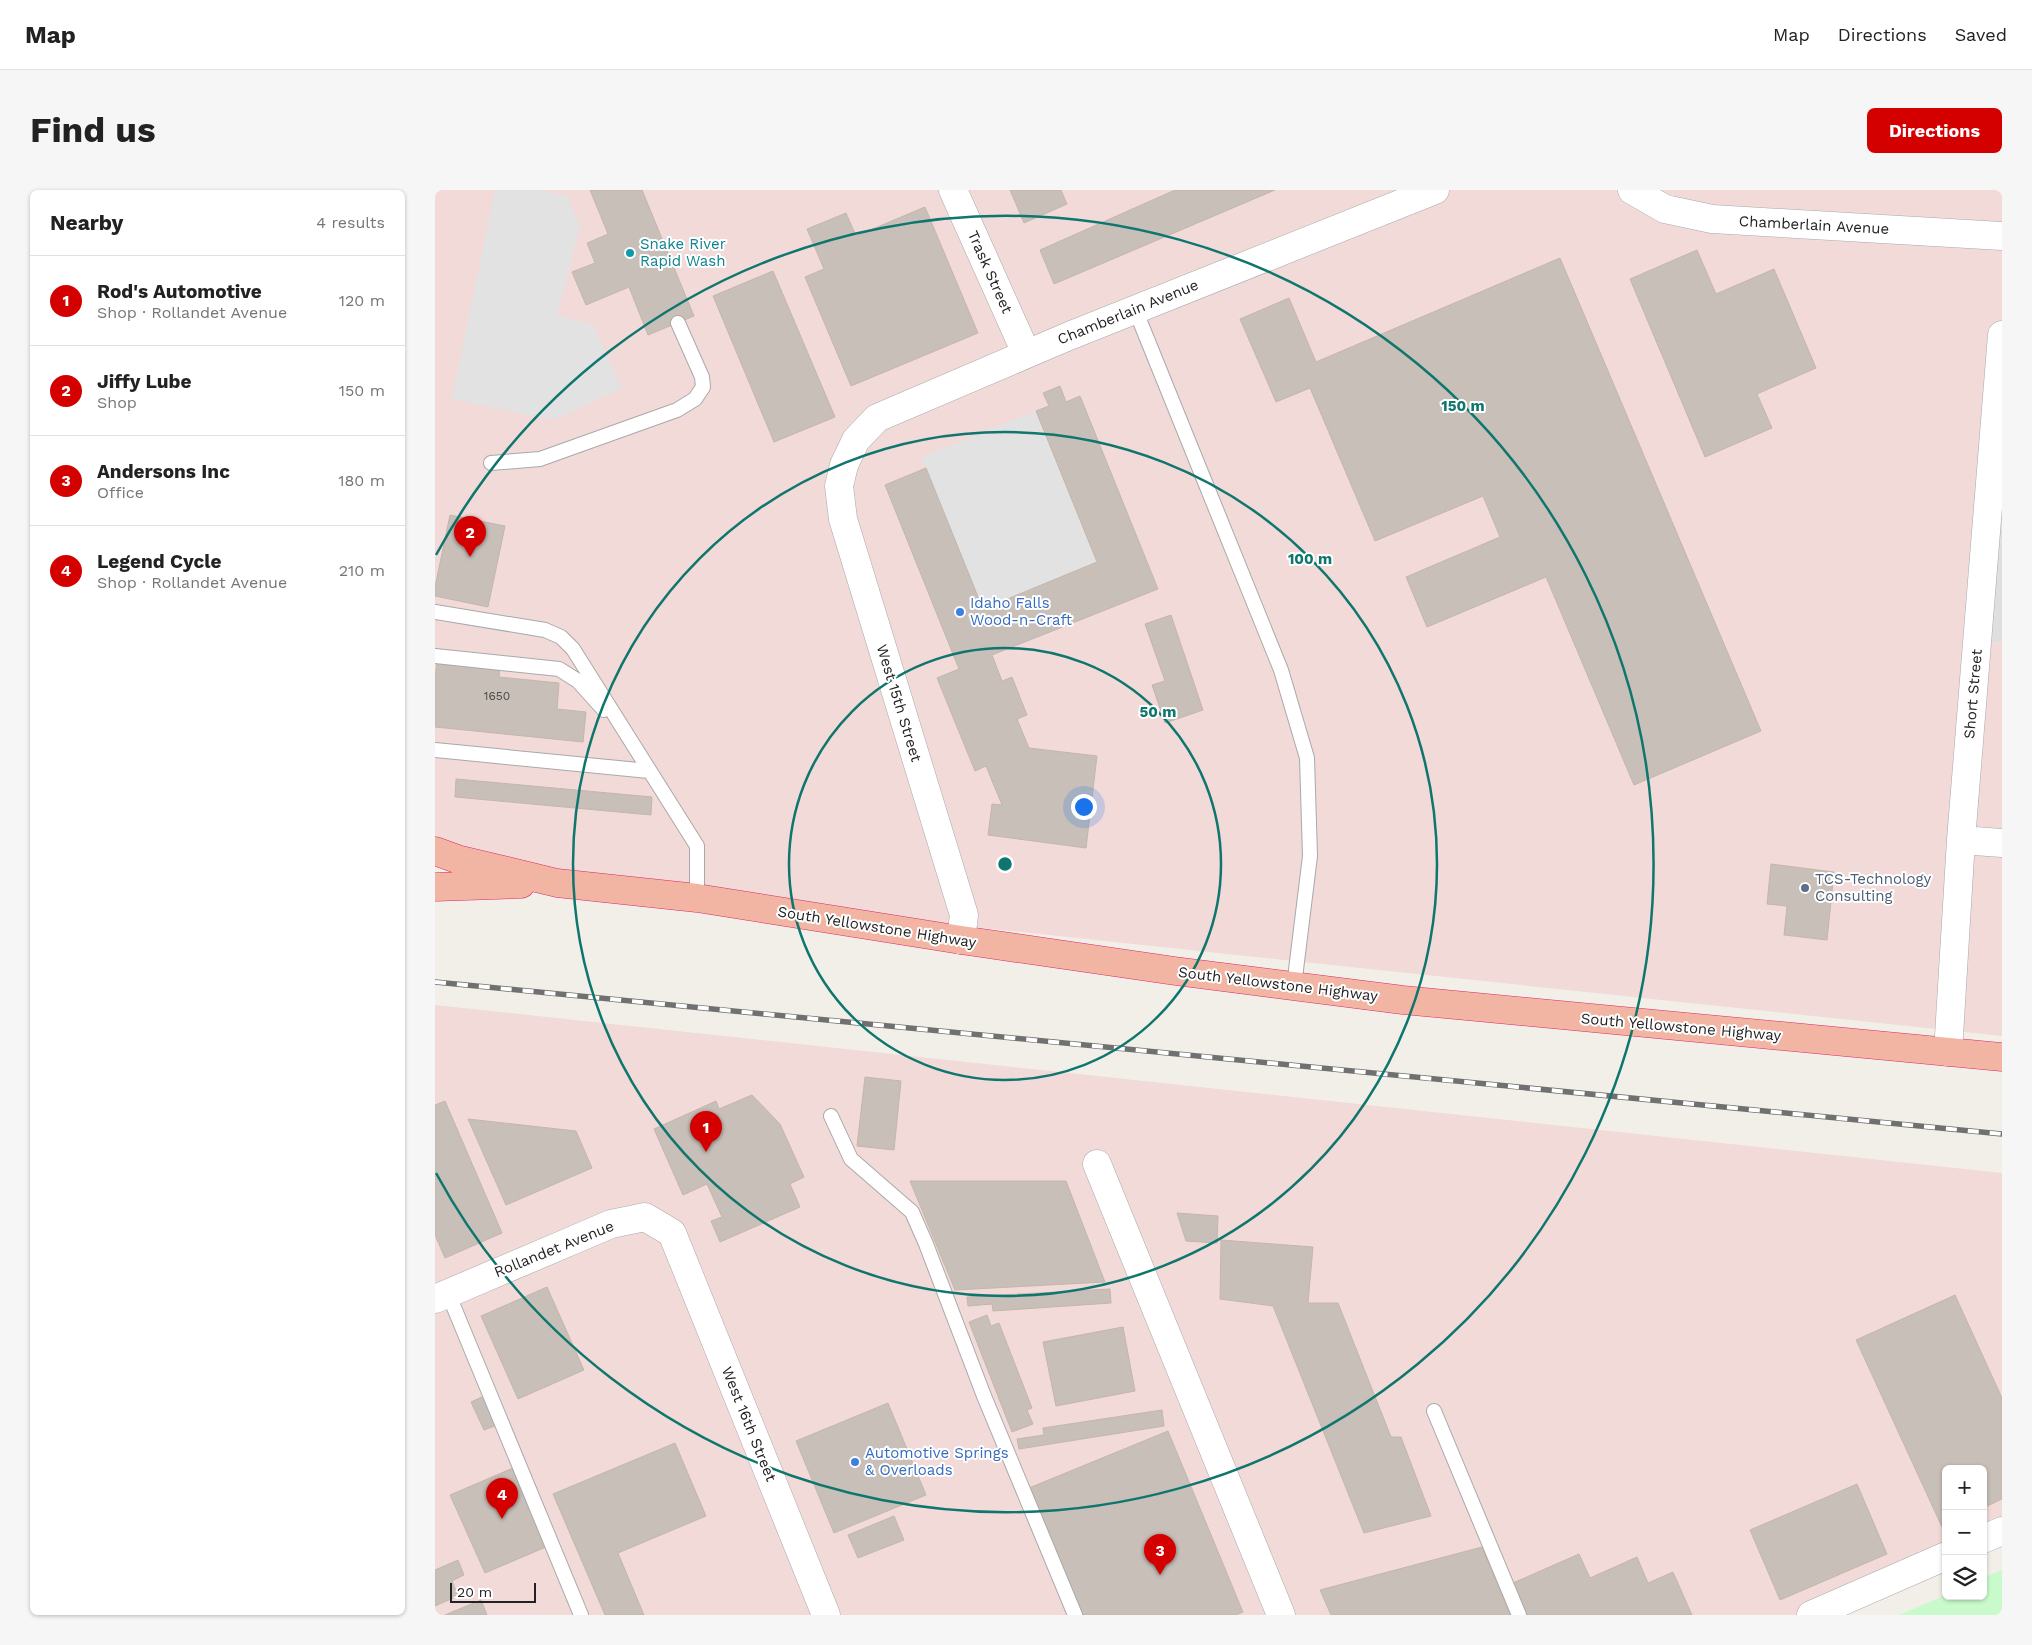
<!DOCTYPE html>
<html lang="en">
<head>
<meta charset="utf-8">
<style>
	:root { --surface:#fff; --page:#f6f6f6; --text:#222; --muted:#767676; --line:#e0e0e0; --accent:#d40000 }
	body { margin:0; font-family:"Work Sans",sans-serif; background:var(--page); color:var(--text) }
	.controls { position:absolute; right:15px; bottom:15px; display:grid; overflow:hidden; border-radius:8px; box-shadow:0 1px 4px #0004 }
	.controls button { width:45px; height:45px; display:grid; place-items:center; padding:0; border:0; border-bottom:1px solid var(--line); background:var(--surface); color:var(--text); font:25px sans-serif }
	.scale { position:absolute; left:15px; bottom:12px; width:86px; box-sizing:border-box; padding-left:5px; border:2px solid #222; border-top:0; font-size:14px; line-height:18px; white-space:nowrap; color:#222; -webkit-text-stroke:4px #fff; paint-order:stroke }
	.you { position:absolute; left:648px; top:616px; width:18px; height:18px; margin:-12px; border:4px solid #fff; border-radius:50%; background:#1a73e8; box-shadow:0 0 0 8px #1a73e833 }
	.badge { display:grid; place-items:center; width:32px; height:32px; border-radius:50%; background:var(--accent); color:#fff; font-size:16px; font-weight:700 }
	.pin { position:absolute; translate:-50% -41px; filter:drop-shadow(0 1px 2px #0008) }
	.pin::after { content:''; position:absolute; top:26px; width:18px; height:15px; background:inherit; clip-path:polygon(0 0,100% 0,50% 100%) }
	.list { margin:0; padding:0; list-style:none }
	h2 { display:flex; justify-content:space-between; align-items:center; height:65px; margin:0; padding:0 20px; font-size:21px }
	h2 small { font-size:16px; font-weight:400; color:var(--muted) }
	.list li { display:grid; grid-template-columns:32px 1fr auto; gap:15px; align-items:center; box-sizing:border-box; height:90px; padding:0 20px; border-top:1px solid var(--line) }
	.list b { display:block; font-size:19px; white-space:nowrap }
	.list p { margin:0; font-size:16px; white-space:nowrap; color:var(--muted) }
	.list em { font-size:16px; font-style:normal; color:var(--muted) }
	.icon { flex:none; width:28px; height:28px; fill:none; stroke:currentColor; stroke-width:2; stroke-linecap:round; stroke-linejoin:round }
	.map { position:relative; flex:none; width:1567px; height:1425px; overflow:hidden; border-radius:8px }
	header { display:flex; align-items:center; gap:30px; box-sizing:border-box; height:70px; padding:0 25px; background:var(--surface); border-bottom:1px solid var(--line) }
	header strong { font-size:24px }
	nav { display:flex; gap:28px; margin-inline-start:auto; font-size:18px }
	.intro { display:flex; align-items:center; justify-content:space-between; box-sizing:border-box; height:120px; padding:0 30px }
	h1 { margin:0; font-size:35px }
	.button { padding:12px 22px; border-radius:8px; background:var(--accent); color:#fff; font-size:18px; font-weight:700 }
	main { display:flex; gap:30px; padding:0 30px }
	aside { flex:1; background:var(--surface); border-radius:8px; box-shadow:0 1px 4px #0004 }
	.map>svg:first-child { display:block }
	.residential { fill:#e0dfdf }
	.commercial { fill:#f2dad9 }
	.park { fill:#c8facc }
	.parking { fill:#e2e2e2 }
	.building { fill:#c7bfb8; stroke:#c4b6ab }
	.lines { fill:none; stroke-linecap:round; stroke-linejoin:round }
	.service-casing { stroke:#a9a9a9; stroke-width:16 }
	.minor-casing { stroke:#a9a9a9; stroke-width:29 }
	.trunk-casing { stroke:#dc2a67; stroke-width:29 }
	.service { stroke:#fff; stroke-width:14 }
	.minor { stroke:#fff; stroke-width:28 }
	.trunk { stroke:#f2b4a3; stroke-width:28 }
	.rail-casing { stroke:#707070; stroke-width:5.5 }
	.rail { stroke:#fff; stroke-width:4; stroke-dasharray:11; stroke-linecap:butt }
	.ring { fill:none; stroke:#0f766e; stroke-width:2.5 }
	.culture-dot { fill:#0f9aa8; stroke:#fff; stroke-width:2 }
	.shop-dot { fill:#3f7fe0; stroke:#fff; stroke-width:2 }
	.service-dot { fill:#5c6f8a; stroke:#fff; stroke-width:2 }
	.labels { text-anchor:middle; stroke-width:4; stroke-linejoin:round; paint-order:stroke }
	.number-label { font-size:12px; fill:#4b4948 }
	.street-label { font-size:15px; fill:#222; stroke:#fff }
	.culture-label { font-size:15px; fill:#0d838f; stroke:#fff; text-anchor:start }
	.shop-label { font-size:15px; fill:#366cbe; stroke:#fff; text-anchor:start }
	.service-label { font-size:15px; fill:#4e5e75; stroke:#fff; text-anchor:start }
	.centre { fill:#0f766e; stroke:#fff; stroke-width:2.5 }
	.ring-label { font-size:15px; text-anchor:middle; font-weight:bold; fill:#0f766e; stroke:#fff; stroke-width:4; stroke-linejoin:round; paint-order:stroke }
</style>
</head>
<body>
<header>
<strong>Map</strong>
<nav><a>Map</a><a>Directions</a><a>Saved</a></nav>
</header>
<div class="intro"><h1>Find us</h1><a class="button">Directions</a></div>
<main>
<aside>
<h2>Nearby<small>4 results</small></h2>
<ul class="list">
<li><span class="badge">1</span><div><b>Rod's Automotive</b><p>Shop · Rollandet Avenue</p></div><em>120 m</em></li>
<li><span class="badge">2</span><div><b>Jiffy Lube</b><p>Shop</p></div><em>150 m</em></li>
<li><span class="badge">3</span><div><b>Andersons Inc</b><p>Office</p></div><em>180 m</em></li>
<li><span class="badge">4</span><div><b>Legend Cycle</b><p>Shop · Rollandet Avenue</p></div><em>210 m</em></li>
</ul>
</aside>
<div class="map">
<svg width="1567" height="1425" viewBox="0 0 1567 1425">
	<rect width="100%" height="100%" fill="#f2efe9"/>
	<path class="residential" d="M1567,145V453L1542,451Z"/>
	<path class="commercial" d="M0,0H1567V161L1543,451L1567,453V846L122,693L0,654Z
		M0,815L1567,983V1341L1548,1349V1279H1511V1366L1376,1425H0Z"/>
	<path class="park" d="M1567,1380V1425H1464L1511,1405V1406H1548V1388Z"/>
	<path class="parking" d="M60,0H105L132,6L145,36L122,125L158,135L187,198L118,230L17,209Z
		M601,221L662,372L548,419L486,267Z"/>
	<path class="building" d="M155,0H207L259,126L213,145L194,97L151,115L137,82L160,73L152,53L173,44Z
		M575,0H626L632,14L589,33Z
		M740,0H840L619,94L605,60Z
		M490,17L543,143L416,196L370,87L389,79L372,39L411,23L421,46Z
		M1262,60L1281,104L1339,79L1381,178L1322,204L1337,238L1270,267L1195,89Z
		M1125,68L1326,541L1199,595L1111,387L992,437L971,387L1065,347L1048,306L940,351L875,198L841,212L805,129L854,108L881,172Z
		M338,81L400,227L339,252L278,106Z
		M625,196L631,212L645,206L723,399L557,465L567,491L577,487L592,525L582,529L594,558L662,566L651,658L553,645L557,614L567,615L551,576L540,581L502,488L524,479L450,295L491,278L548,419L662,372L601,221L614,216L608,203Z
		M15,325L70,336L53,417L0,406V397Z
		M736,425L768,520L730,533L717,495L730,491L710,434Z
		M2,468L65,474L64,487L124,493L122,519L151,522L148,552L0,537V491Z
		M21,589L217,607L216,625L20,607Z
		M1336,674L1399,682L1392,750L1349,745L1352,716L1332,714Z
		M430,887L466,891L459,960L422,956Z
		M317,905L345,934L369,987L355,994L365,1017L285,1052L276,1031L287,1027L272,994L248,1005L219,939L281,911L284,919Z
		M10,911L67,1043L10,1068L0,1045V915Z
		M33,929L141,941L157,978L71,1015Z
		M475,991H631L670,1092L520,1100Z
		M742,1023L783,1026L782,1053L751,1051Z
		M786,1050L878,1057L873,1113H903L956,1247H966L996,1326L929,1343L838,1116L785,1109Z
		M112,1097L149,1180L83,1209L46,1126Z
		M675,1099L676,1113L558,1121L557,1114L533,1116L532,1107Z
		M1520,1105L1567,1208V1309L1548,1318V1279H1511V1335L1507,1337L1421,1150Z
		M552,1125L556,1136L564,1133L597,1218L592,1220L598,1234L577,1242L534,1132Z
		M688,1137L700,1201L621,1216L608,1152Z
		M49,1206L62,1235L49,1240L36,1212Z
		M453,1213L491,1305L399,1343L361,1251Z
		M727,1220L729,1236L584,1259L582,1249L609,1245L608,1238Z
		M733,1241L808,1422L801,1425H646L594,1298Z
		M240,1253L271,1326L183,1363L209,1425H170L118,1304Z
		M78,1278L111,1357L50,1383L15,1305Z
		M1422,1294L1452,1364L1345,1410L1315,1340Z
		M459,1326L469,1350L423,1368L413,1345Z
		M1047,1357L1075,1425H896L885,1400Z
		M1144,1364L1155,1388L1202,1367L1213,1393L1238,1382L1257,1425H1092L1078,1393Z
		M23,1370L29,1385L17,1391L23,1406L0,1416V1380Z
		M46,1410L52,1425H10Z"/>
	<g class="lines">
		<defs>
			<path id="service" d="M700,119L846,480L872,568L875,666L859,796
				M56,273L105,269L242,220L260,209L268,197L267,187L243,133
				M0,422L110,440L126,447L138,459L262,656V708
				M0,466L124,479L143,491L169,520
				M0,560L214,581
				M396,926L416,969L477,1022L491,1054L549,1206L640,1425
				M13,1103L146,1425
				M999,1221L1084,1425"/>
			<path id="minor" d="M518,0L591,163
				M1197,0L1230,19L1277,29L1567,46
				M1526,650L1567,653
				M526,750L529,725L408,329L404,296L409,275L421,250L442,228L634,146L1000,0
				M1513,862L1526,650L1567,145
				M662,974L846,1425
				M0,1109L176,1034L210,1027L237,1043L391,1425
				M1548,1349L1567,1341
				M1376,1425L1511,1366"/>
			<path id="trunk" d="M0,661L22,669L122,693L262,708L526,750L740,781L968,810L1567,867
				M0,697L86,694"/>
		</defs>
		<use href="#service" class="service-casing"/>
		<use href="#minor" class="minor-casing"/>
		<use href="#trunk" class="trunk-casing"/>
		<use href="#service" class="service"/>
		<use href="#minor" class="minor"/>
		<use href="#trunk" class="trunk"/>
		<defs>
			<path id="rail" d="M0,792L1567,944"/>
		</defs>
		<use href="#rail" class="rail-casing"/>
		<use href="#rail" class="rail"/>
	</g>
	<g class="ring">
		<circle cx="570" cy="674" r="216"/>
		<circle cx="570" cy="674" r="432"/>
		<path d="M1 365A648 648 0 1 1 1 983"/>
	</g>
	<circle class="culture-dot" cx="195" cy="63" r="5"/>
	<g class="shop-dot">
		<circle cx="525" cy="422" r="5"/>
		<circle cx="420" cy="1272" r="5"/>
	</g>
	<circle class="service-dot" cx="1370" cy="698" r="5"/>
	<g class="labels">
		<g class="number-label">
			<text x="62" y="510">1650</text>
		</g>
		<g class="street-label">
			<text transform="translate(1379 35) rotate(3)" y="5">Chamberlain Avenue</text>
			<text transform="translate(555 82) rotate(66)" y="5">Trask Street</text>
			<text transform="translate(693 122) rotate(-22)" y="5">Chamberlain Avenue</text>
			<text transform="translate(1538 504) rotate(-85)" y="5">Short Street</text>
			<text transform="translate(464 513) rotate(73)" y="5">West 15th Street</text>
			<text transform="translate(442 737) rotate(9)" y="5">South Yellowstone Highway</text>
			<text transform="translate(843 794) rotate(7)" y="5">South Yellowstone Highway</text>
			<text transform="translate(1246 837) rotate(5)" y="5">South Yellowstone Highway</text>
			<text transform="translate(119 1059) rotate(-22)" y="5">Rollandet Avenue</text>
			<text transform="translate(314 1234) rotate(68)" y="5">West 16th Street</text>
		</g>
		<g class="culture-label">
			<text x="205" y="59">Snake River<tspan x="205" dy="17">Rapid Wash</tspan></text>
		</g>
		<g class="shop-label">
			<text x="535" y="418">Idaho Falls<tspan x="535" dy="17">Wood-n-Craft</tspan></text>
			<text x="430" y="1268">Automotive Springs<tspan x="430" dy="17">&amp; Overloads</tspan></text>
		</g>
		<g class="service-label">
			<text x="1380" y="694">TCS-Technology<tspan x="1380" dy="17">Consulting</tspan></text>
		</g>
	</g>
	<circle cx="570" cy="674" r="8" class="centre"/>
	<g class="ring-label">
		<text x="1028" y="221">150 m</text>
		<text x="875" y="374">100 m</text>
		<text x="723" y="527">50 m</text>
	</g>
</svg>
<div class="controls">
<button>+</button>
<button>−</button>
<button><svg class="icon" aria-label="layers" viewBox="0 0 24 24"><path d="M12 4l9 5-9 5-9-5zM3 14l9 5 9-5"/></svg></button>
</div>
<div class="scale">20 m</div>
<div class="you"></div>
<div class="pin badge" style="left:271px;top:962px">1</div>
<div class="pin badge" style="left:35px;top:367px">2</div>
<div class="pin badge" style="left:725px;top:1385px">3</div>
<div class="pin badge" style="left:67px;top:1329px">4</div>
</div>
</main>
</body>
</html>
